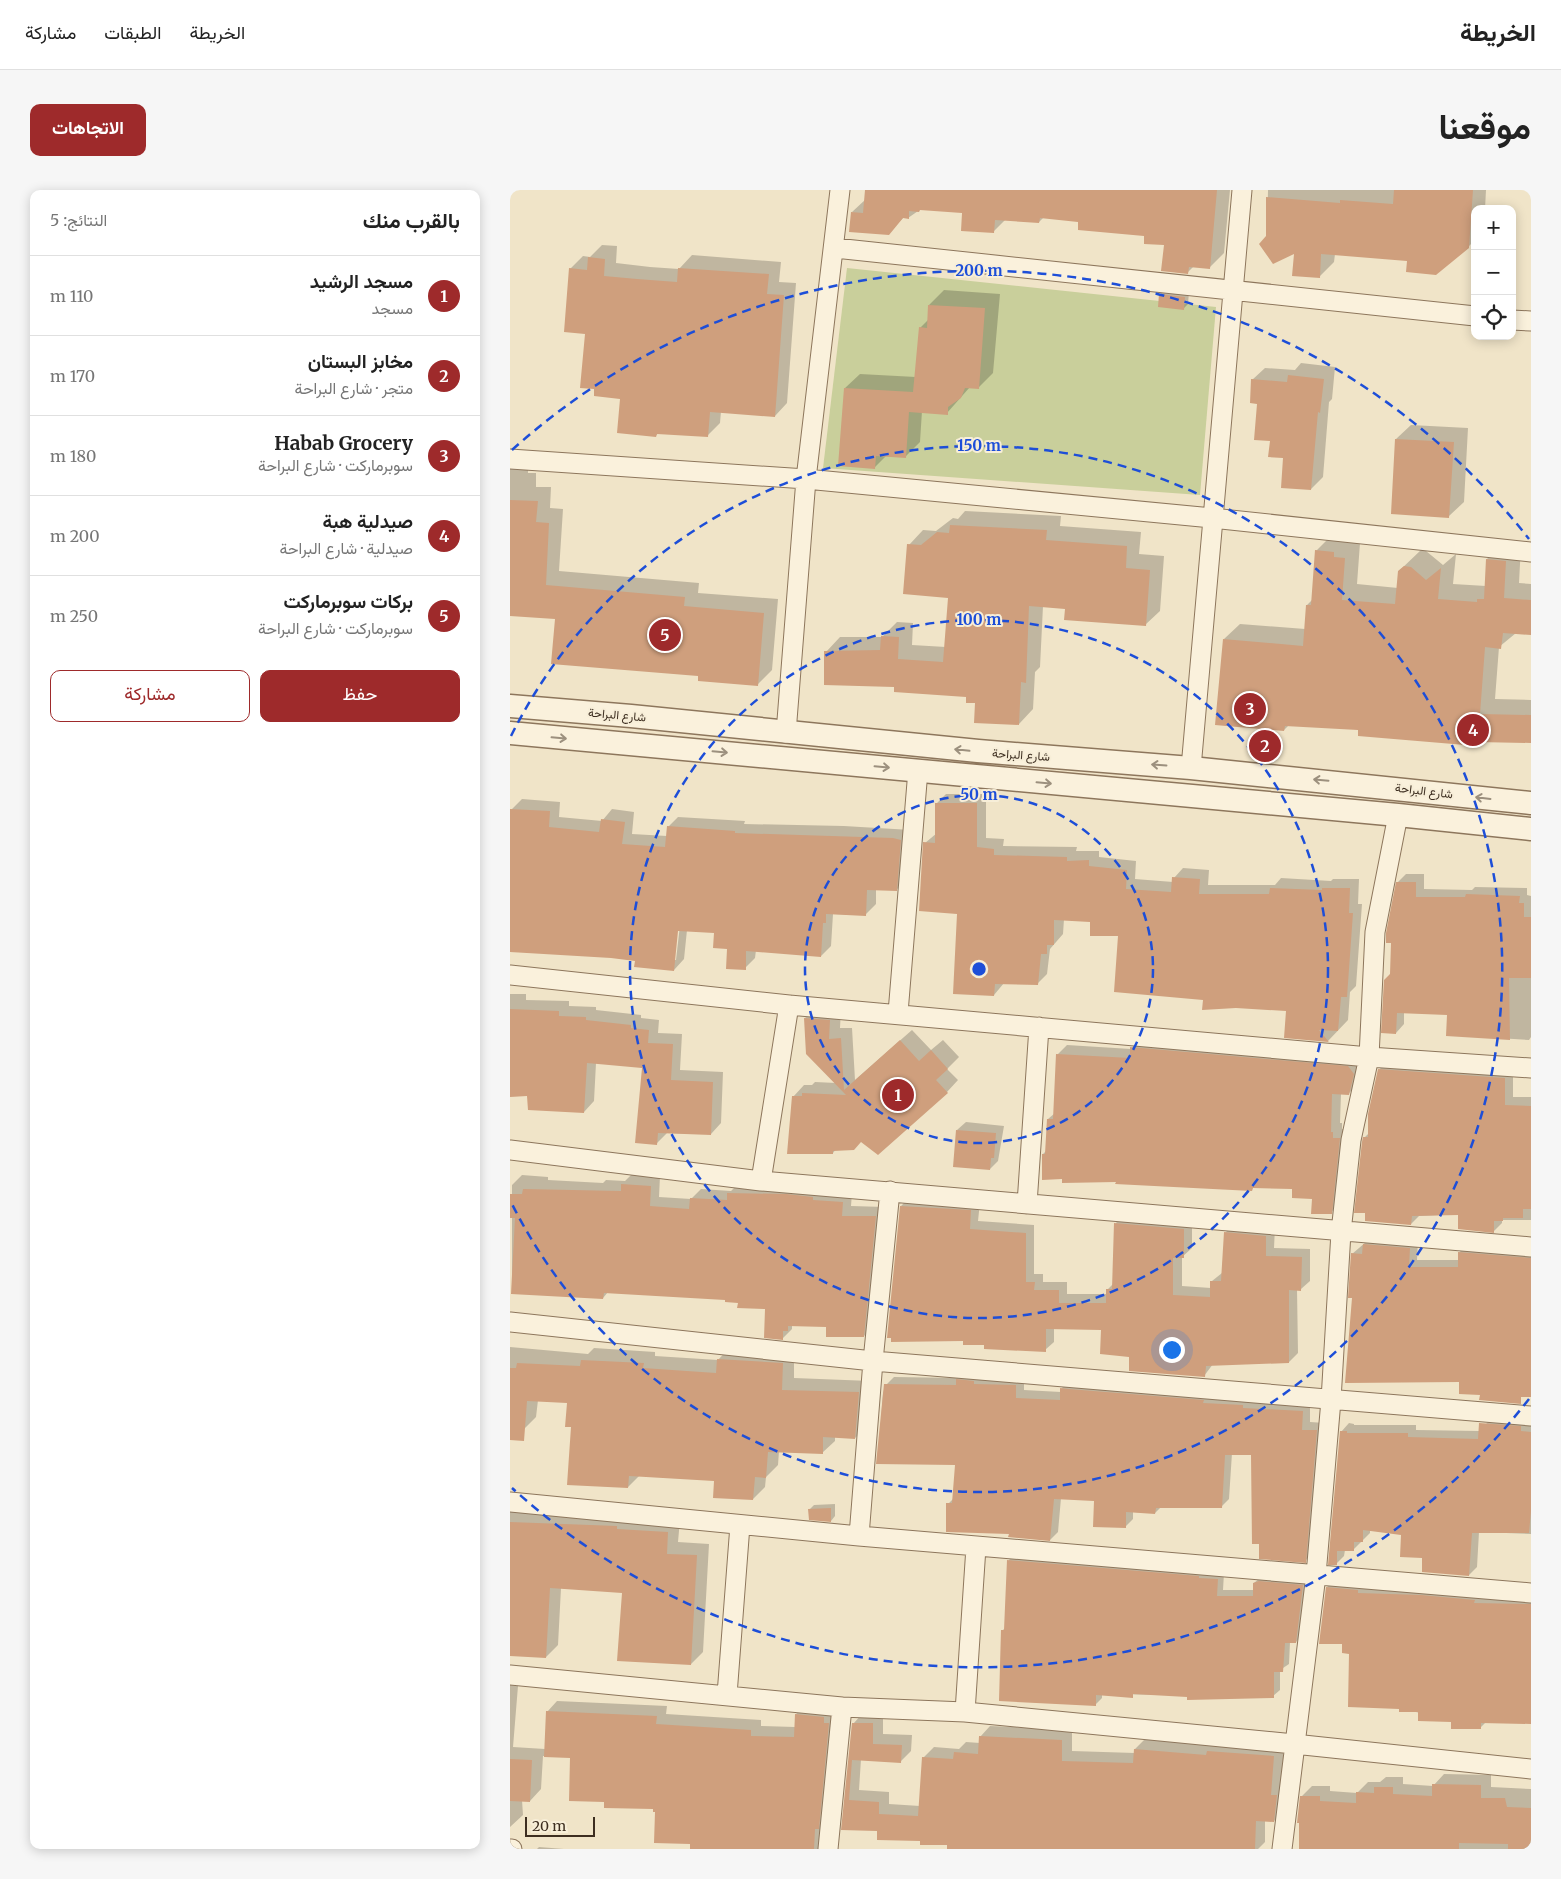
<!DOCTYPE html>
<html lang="ar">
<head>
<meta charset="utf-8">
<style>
	:root { --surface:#fff; --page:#f6f6f6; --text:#222; --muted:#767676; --line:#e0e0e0; --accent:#9e2a2b }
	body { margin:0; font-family:Merriweather,Vazirmatn,serif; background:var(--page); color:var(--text); direction:rtl }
	.controls { position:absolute; right:15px; top:15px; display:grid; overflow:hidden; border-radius:10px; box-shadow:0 2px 12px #0003 }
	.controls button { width:45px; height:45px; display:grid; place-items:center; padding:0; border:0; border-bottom:1px solid var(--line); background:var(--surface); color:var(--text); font:25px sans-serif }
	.scale { position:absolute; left:15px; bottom:12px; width:70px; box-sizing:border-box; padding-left:5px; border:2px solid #3d2e20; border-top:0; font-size:14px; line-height:18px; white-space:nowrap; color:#3d2e20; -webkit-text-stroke:4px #f7eed8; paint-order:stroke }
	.you { position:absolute; left:661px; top:1159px; width:18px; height:18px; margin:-12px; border:4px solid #fff; border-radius:50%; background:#1a73e8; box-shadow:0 0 0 8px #1a73e833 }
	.badge { display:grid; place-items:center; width:32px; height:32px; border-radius:50%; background:var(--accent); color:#fff; font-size:16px; font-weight:700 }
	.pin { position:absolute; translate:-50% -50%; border:2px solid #fff; box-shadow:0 1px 5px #0006 }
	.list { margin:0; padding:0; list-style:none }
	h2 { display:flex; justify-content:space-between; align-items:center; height:65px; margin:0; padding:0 20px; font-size:21px }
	h2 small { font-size:16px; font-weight:400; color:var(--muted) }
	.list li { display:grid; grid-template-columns:32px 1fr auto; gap:15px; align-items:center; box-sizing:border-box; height:80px; padding:0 20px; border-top:1px solid var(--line) }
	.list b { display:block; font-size:19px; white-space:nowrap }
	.list p { margin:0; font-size:16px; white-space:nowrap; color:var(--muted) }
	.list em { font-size:16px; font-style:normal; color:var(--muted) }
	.actions { display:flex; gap:10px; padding:15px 20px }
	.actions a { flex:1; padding:11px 0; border:1px solid var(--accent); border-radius:10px; text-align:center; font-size:18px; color:var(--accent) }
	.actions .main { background:var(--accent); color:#fff }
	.icon { flex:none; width:28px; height:28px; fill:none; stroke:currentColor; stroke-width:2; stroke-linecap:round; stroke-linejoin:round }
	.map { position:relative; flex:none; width:1021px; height:1659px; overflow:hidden; direction:ltr; border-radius:10px }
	header { display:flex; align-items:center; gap:30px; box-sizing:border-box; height:70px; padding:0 25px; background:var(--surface); border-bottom:1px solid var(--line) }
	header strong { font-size:24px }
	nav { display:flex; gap:28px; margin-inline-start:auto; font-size:18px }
	.intro { display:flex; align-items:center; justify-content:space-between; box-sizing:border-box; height:120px; padding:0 30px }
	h1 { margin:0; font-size:35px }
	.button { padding:12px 22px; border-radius:10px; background:var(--accent); color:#fff; font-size:18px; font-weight:700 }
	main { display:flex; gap:30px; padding:0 30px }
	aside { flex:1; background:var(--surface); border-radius:10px; box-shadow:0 2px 12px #0003 }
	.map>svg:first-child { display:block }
	.green { fill:#c9cf9b }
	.shadow { fill:#0003; fill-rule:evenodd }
	.building { fill:#cf9f7d }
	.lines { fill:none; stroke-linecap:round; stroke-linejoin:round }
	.minor-casing { stroke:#8d765c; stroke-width:21 }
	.tertiary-casing { stroke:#8d765c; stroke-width:25 }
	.minor { stroke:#faf1dc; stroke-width:19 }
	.tertiary { stroke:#faf1dc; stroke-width:22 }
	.oneway { stroke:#9c907e }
	.ring { fill:none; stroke:#1d4ed8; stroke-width:2.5; stroke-dasharray:9 6 }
	.labels { text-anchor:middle; stroke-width:4; stroke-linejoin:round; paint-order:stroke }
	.street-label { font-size:12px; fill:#3d2e20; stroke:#f7eed8 }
	.centre { fill:#1d4ed8; stroke:#f7eed8; stroke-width:2.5 }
	.ring-label { font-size:15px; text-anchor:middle; font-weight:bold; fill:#1d4ed8; stroke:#f7eed8; stroke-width:4; stroke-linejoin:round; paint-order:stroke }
</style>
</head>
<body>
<header>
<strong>الخريطة</strong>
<nav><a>الخريطة</a><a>الطبقات</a><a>مشاركة</a></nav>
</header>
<div class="intro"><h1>موقعنا</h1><a class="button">الاتجاهات</a></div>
<main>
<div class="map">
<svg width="1021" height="1659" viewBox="0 0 1021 1659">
	<rect width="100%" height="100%" fill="#f0e4c8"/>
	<path class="green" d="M337,78L706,117L690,305L313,278Z"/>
	<path class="shadow" d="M356,0H720L714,63L700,77L684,76L677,83L655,54L636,45L570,31L534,27L529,32L496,29L483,42L454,22L411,19L398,28L394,27L378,43L342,22L356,9Z
		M758,0H976L975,19H965V50L958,57L898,70L825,64L824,72L809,87L785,62L757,47Z
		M92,55L107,56L106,73L140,77L169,79L182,65L271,72L269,92L286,93L277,213L265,226L211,221L210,233L197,246L149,243L146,245L112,208L76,143L60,79L73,66L80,67Z
		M434,100L490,104L483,183L468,198L460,197L437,223L412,221L410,252L395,267L376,266L365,277L335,198L350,184L406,187L410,138L418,130L419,115Z
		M655,100L679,102L678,114L673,119L650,104Z
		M791,173L825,177L822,209L819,212L813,287L801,299L761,250L742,190L755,178L785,180Z
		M901,235L958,238L954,312L939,326L886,249Z
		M0,267L18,269V283H26V297H41L40,318L53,319L49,381L189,393L188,403L268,409L262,480L248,494L190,485L47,428L0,424Z
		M455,321L551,326L550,336L631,342L629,364L654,366L650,421L635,435L556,418L533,416L530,477L525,482L523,519L509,534L458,506L385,496L316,462L330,447H372L387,432L403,433L402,455L436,457L440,407L399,355L413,340L426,341L443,328L448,329Z
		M822,345L850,353L847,394L888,398L889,381L911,360L916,361L933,375L946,364L943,394L976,396L977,369L993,353L1011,355L1009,393L1021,394V443H1006L989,457L985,509L1021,510V552L971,551L967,555L850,539L779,535L774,540L714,449L730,434L795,439L797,415L802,410L806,361Z
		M436,604H476V648L494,649L493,656L567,657L566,661H589V667L626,671L625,689L663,692L664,688L673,678L699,680L698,695H765L771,688L821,691L823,689H849L848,714H852L846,796L840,802L838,830L818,851L775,847L777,820L694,809L610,745L581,730L554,729L553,744L540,759L537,784L527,794L494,793L484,805L415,653L427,643L426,614Z
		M12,609L50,612L49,627L92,631L102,619L124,622L122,644L157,646L158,637L168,627L235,631L234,634L334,636L401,640L397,690L386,700L366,699V714L355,725L323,724L321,756L311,766L246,760L245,768L235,778L205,742L177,740L174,769L164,780L126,770L101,767L0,761L2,619ZM167,735H170L166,770H164Z
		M896,684H914V699L962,700L965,697L1017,698V705L1021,706V847L1019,850L938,845L939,824L894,822V834L886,843L881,784L888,692Z
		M0,804H16V810L59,811V816L86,817V820L131,825V828L149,830L148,843L172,844L170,880L213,882L211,933L201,944L157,943L147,953L134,877L86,873L84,911L74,922L19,905H0Z
		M306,817L331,819L330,838H342L345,890L402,840L421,860L433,850L449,867L437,879L448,890L437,902L351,951L326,959L323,963L283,907L294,895H302L305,892L326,893L295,828Z
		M631,848L852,874L848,894L839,903H831L830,933H832V939H839L831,1013L821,1022L803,1008L784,998L744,997L742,999L553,988L533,964L536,961L538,929L545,923L548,864L557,855L621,859Z
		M877,871L1003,880V907H1021V1030H992V1033L984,1041L949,1024L909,1026L901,1034L854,948L859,943L869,880Z
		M456,932L494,936L488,971L480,979L447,940Z
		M122,984L150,986L149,1007L181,1009L191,999L221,1001L228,994L342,1003L341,1016L375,1017L363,1136L354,1146L318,1136L282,1135V1139L272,1149L256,1118L216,1109L98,1102L93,1108L2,1103V995L12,985L38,987V990L93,993L96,990L115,991Z
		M400,1007L470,1012L468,1031L524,1035V1084H533V1092H557V1104H597V1100L604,1093L606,1033L614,1024L682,1030V1058L672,1067V1096L701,1098L702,1091L712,1083L715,1043L724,1034L765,1037L764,1058L800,1059V1091L791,1099H787L788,1163L779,1172L703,1174L694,1186L620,1166L592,1139L544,1138V1152L535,1160L454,1150L391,1016Z
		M863,1046L908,1050L907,1070H949V1063L957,1054L1021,1059V1206L971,1204L843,1107L842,1064Z
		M0,1157L78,1164L84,1158L145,1162V1166L208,1170L220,1157L284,1161V1188L361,1191L357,1236L345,1248L325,1247V1251L312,1263L269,1261L268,1275L256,1287L255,1297L243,1309L205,1290L130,1285L118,1297L63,1236L58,1212L28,1210L26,1227L14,1239L0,1238Z
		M455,1182L514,1187V1200L551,1202V1199L559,1191L800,1213V1232L815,1233L803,1363L795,1371L742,1264L722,1263L719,1309L711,1317H651L645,1323L623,1322V1329L615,1337L585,1309L551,1308L548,1342L540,1350L500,1342L438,1314L444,1308L446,1274L368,1272L373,1203L376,1195L384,1187L450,1188Z
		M978,1232L1021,1234V1344L969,1342L967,1377L959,1385L913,1367L892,1344L860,1340V1343L843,1360H835L834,1366L826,1374L831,1242L839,1233L844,1234V1235H906V1240L969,1241Z
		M0,1309L170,1330L168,1352L199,1354L193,1462L181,1474L113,1402L51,1398L48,1455L36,1467L0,1465Z
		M325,1314V1326L321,1331L300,1319L304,1315Z
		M505,1364L714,1383L713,1400H744V1393L751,1387L799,1389L792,1445L786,1452H780L779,1474L770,1480V1500L763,1506L592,1504V1508L586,1514L492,1441L496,1437L499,1370Z
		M826,1388L1021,1409V1533L976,1532L970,1538L890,1518L834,1453L817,1397Z
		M0,1495L8,1496L3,1557L35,1559L37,1522L47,1511L157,1516L156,1524L251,1530V1536L285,1537L286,1524L296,1514L324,1517L312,1659H182V1653L144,1618L96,1611L62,1567L33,1566L31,1599L20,1611L12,1610L13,1625L0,1637Z
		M353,1523H373V1544L402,1545L401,1561L390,1572L351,1569L349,1600L379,1602V1614L410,1616L413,1568L424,1557L449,1559L456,1552L470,1553V1547L480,1536L562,1540V1561L625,1563V1559L635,1549L774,1556L771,1595L774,1620L764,1631L755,1630V1652L748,1659H439V1654L368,1640L333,1639L343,1534Z
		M934,1584L981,1585V1597L1021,1599V1659H790L791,1607L802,1596H820V1601L847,1603L858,1592H870L876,1587H893V1594L923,1596Z
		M29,1657L54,1659H27Z"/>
	<path class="building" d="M355,0H707L700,79L679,77L678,84L651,81L654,55L634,54V46L568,40V32L530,28L529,33L485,30L484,43L451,41L452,23L410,20L409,22L399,21V29L393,28L379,45L339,42L341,22L353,23Z
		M884,0H963L959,58L926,85L896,82L897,71L811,64L810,88L782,86L784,64L763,74L749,54L756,46V7L830,13V10L883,14Z
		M78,67L95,69L94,86L127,89L167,92L168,78L259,84L257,104L274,105L265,227L200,222L198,247L147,244L146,247L107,243L110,209L84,206V199L70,198L75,144L54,142L59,78L77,80Z
		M649,104L675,107L674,120L648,117Z
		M418,115L475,118L469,199L455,198L451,208L438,217V225L399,222L396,268L366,266L365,279L328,276L334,198L403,202L409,137L417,138Z
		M778,185L814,189L810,223L808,222L801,300L771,298L773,268L758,267L760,251L744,250L747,214L740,213L741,189L777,192Z
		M885,249L944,252L939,328L881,324Z
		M0,310L28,311L26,332L39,333L36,395L175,407L174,416L254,423L248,496L188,491V486L41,474L45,429L0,426Z
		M440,335L537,340L536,350L617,356L616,378L640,380L636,436L554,430L555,419L519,416L516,493L511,492L509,535L464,533L465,513H456V507L384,502V497L314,495V461L370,460L371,446L389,447L388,469L433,472L438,408L393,404L397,354L411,355L427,342L439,343Z
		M805,360L824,362V367L835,368L832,410L885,414L888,381L894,376L901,377L916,390L931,378L928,409L967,412V409H974L976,369L996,371L994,408L1021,410V445L993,443L991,459L975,457L970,524L1021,525V553L967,552V556L848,546V540L775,536L774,541L705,535L713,449L793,456L796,415H801Z
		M425,613H467V657L484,659V665L557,667V671L579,670V676L617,680L616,699L661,702L662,687L690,689L689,704H759L760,698L812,700V698H840L839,723H843L837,807H831L828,841L809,840L819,852L774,848L776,821L726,818L692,820L693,810L604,802L608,746H580V732L544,730V755H537V764H531L528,795L485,794L484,806L443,804L447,724L409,721L413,652L425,653Z
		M0,619L40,621L39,637L89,642L91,629L115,632L112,654L155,657L157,636L225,641V643L383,648L391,650L387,701L357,700L356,726L316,724V733H313L311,767L236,761V780L216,779L217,759L203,758L204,743L168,741L164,781L124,777L125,771L101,768L0,762Z
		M886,692H906V707H955L956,704L1010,706L1009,713H1014V727H1021V788H999L1000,850L936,846L937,825L887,823L886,844L871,843L874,790L880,784L881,753H876V743Z
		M0,819L49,821V826L76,827V830L121,835V838L139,840L138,853L163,854L161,890L203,892L201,945L148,943L147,955L125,953L132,878L77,873L74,923L18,920L17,906L0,907Z
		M294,828L320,830L319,849L331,848L334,900L390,850L409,871L421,860L438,879L426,890L438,903L368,965L351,952L344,960L323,961V964H277L282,906H292V903L336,905L296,864Z
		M620,857L838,876L844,884L839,905L822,904L821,942H823V948H830L822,1024H801L802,1009L782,1008V999L743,998L742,1001L605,994L606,992L552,993V989L532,990V964H535L537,929H543L546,864L620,868Z
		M868,879L995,888V915L1021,916V1019H1013V1028H993V1031H984V1043L948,1039V1025L902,1026L901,1035L855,1031V1023H844L852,952L853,947H858V924Z
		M446,940L486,943L484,968H481L480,980L443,977Z
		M111,994L141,996L140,1016L179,1019L180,1008L217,1010V1003L276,1004L303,1007V1010L333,1012L332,1026H366L354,1147H316V1137L278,1136V1141H273V1150L254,1148L255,1119L227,1118L228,1113L215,1112V1110L94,1103L93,1109L1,1104L5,1028H0V1004H12L13,999L111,1001Z
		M390,1016L461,1020L460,1039L516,1043V1092H525L524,1100H549V1113H596V1099H602L604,1033L674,1039V1068H663V1105L700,1107V1091H711L714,1042L756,1046V1066L792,1067L791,1101L779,1100V1173L696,1176L695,1187L619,1181V1167L590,1164L591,1140L536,1139V1162L474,1159V1155H453V1151L381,1152V1148H377Z
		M853,1054L900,1058L899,1077H948V1062L1021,1068V1207H1011V1214L969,1210L970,1205L949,1204V1192L835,1193L842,1108H838L841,1063L852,1064Z
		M207,1169L273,1173L272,1200L349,1202L345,1249L313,1247V1264L258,1262L256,1288L245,1287L243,1310L203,1308L204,1291L119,1286L118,1298L57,1295L61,1237H55L57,1213L17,1211L14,1251L0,1250V1178H6L7,1173L70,1176L71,1170L134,1173L133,1178L206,1183Z
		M446,1189L464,1191V1194L506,1195V1208L550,1210V1198L559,1199L694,1210L693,1213L733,1215V1218L793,1221L792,1240H807L796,1373L749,1369V1354H742L741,1265H715L712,1318H646L645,1324L616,1322V1338L583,1337L584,1311L544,1309L540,1351L498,1347L499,1344L436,1342V1313H442L445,1275L366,1274L374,1194L446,1195Z
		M969,1233L1011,1236V1241L1021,1242V1321L1019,1343H962L959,1386L912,1382V1368L890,1367L891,1345L853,1340V1352H844V1361H827V1375H818L830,1241H837V1243H898V1247L968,1249Z
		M321,1318V1332L299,1330L298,1319Z
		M0,1332L107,1336V1339L158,1342L157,1364L187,1365L181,1475L107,1471L112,1403L40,1398L36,1468L0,1466Z
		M497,1370L689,1386V1388L708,1389L707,1406H743V1393L749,1391L793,1395L786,1453H775L773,1482H764V1508L677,1510V1507L623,1504V1508L586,1505V1516L489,1511L491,1440H494Z
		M816,1397L848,1400V1403L911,1405L965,1410L964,1413L1021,1414V1534L971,1533V1539H941V1532L908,1531V1522H889V1519L838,1517L839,1464L832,1463V1454H809Z
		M36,1521L147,1526L146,1534L241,1540V1546L284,1547L285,1524L314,1527V1533H319L309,1639H305L304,1659H180V1654L144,1653L145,1622H143V1619L94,1618V1612L59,1611L60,1568L34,1567Z
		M342,1533H363V1554L392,1555L391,1573L342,1570L339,1610L369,1612V1624L408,1626L412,1567L443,1569L444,1562L468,1564L469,1546L552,1550V1571L623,1573L624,1559L696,1565L697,1561L764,1566L761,1605H767L764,1632L746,1631L745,1659H437V1655H410V1651L367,1650V1641L331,1640Z
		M0,1569L22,1570L20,1612L0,1611Z
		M922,1594L971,1595V1608H995L997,1617L1021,1618V1659H998V1654L949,1653V1659H789V1633H787L790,1606H810V1611L846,1613V1602L864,1603V1597H883V1604L922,1606Z"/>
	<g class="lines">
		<defs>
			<path id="minor" d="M325,58L965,126
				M1002,130L1021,131
				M0,269L296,289L702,328L1021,362
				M276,543L296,289L330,0
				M681,578L732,0
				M0,785L279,815L859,867L1021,878
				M388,823L408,580
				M0,960L251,991L1021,1057
				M251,991L279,815
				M517,1014L529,837
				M0,1132L363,1171L1021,1226
				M0,1312L349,1346L1021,1403
				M349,1346L363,1171L380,1001
				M0,1485L332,1517L455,1522L784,1554L1021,1579
				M217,1505L230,1335
				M455,1522L466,1357
				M0,1659H2
				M318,1659L332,1517
				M772,1659L806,1385L821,1210L831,1042L841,950L859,867L865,742L888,625"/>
			<path id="tertiary" d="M0,516L121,526L468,561L681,578L1021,613
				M0,543L888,625L1021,639"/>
		</defs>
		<use href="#minor" class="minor-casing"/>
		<use href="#tertiary" class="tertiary-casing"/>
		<use href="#minor" class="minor"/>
		<use href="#tertiary" class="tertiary"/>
	</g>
	<defs><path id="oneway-shaft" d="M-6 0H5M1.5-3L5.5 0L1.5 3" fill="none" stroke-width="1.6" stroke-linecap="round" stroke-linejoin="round" transform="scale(1.25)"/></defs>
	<g class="oneway">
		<use href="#oneway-shaft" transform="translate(49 548) rotate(5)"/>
		<use href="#oneway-shaft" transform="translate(452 560) rotate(-174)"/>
		<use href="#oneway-shaft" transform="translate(210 562) rotate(5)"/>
		<use href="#oneway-shaft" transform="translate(649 575) rotate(-176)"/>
		<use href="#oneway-shaft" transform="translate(372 577) rotate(5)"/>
		<use href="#oneway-shaft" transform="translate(811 590) rotate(-175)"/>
		<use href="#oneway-shaft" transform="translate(534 593) rotate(5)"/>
		<use href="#oneway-shaft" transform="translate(973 608) rotate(-173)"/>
	</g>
	<g class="ring">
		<circle cx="469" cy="779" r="174"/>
		<circle cx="469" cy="779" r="349"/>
		<path d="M1 546A523 523 0 1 1 1 1012"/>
		<path d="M1019 1209A698 698 0 0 1 2 1298M2 260A698 698 0 0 1 1019 349"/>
	</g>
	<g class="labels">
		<g class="street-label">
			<text transform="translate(107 525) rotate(5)" y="4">شارع البراحة</text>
			<text transform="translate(511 565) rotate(4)" y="4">شارع البراحة</text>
			<text transform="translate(914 601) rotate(7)" y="4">شارع البراحة</text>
		</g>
	</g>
	<circle cx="469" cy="779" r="8" class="centre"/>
	<g class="ring-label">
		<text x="469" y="86">200 m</text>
		<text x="469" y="261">150 m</text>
		<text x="469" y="435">100 m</text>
		<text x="469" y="610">50 m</text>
	</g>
</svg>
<div class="controls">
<button>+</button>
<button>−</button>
<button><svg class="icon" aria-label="locate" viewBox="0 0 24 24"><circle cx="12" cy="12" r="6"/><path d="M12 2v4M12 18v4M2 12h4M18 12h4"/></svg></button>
</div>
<div class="scale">20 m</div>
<div class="you"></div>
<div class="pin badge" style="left:388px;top:905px">1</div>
<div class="pin badge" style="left:755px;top:556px">2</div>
<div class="pin badge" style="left:740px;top:519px">3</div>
<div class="pin badge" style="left:963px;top:540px">4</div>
<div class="pin badge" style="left:155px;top:445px">5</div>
</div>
<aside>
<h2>بالقرب منك<small>النتائج: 5</small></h2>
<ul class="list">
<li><span class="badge">1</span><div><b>مسجد الرشيد</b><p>مسجد</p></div><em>110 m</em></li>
<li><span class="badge">2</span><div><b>مخابز البستان</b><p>متجر · شارع البراحة</p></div><em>170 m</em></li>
<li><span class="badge">3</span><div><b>Habab Grocery</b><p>سوبرماركت · شارع البراحة</p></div><em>180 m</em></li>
<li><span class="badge">4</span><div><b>صيدلية هبة</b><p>صيدلية · شارع البراحة</p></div><em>200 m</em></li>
<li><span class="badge">5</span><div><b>بركات سوبرماركت</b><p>سوبرماركت · شارع البراحة</p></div><em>250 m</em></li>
</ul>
<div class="actions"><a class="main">حفظ</a><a>مشاركة</a></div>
</aside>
</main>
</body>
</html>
